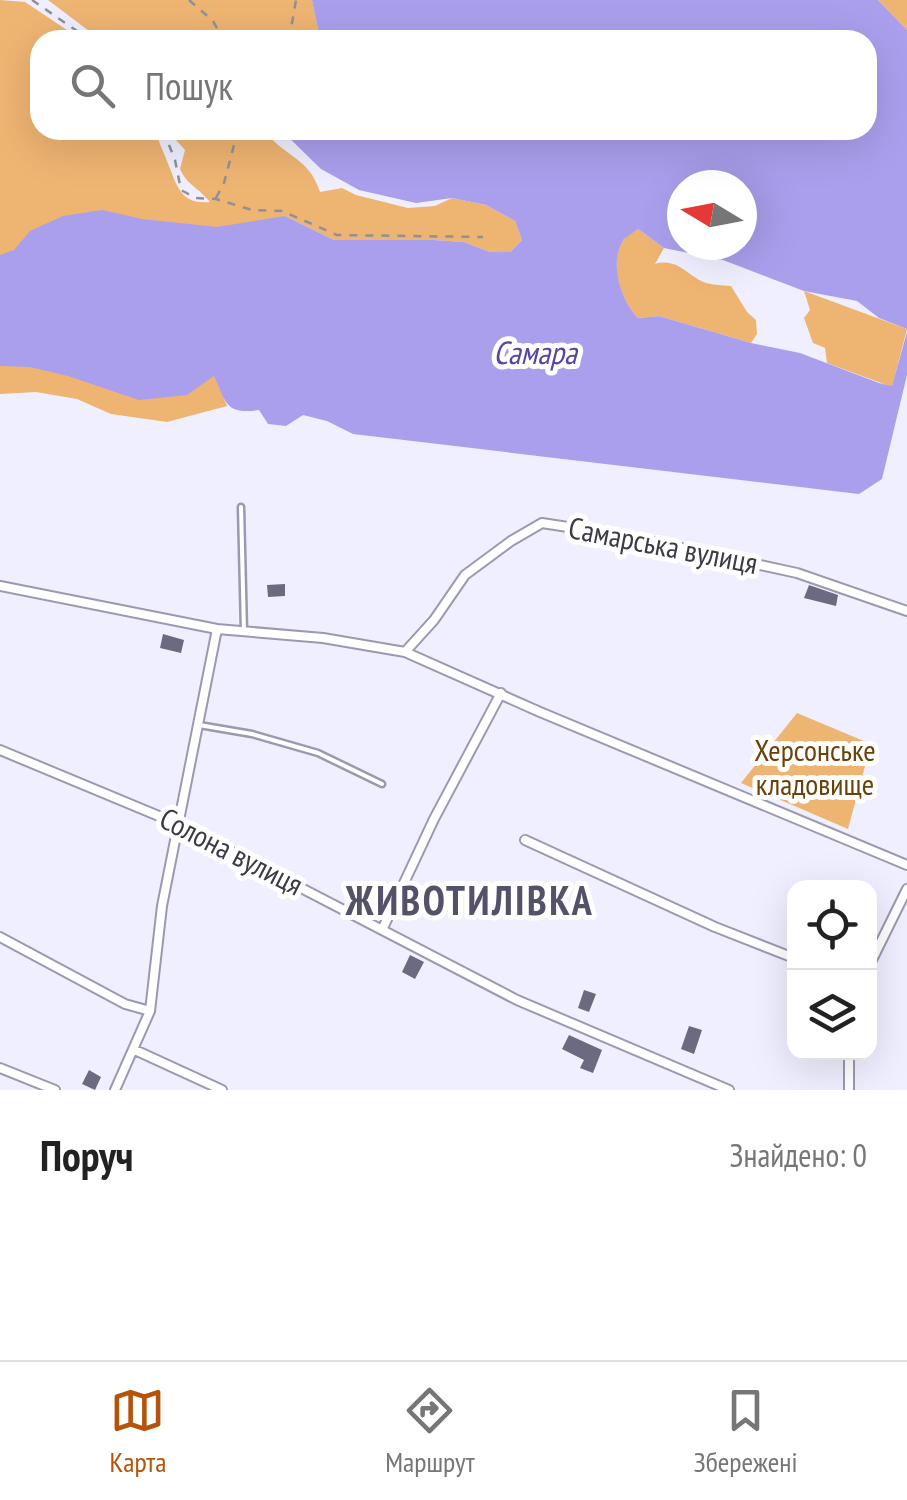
<!DOCTYPE html>
<html lang="uk">
<head>
<meta charset="utf-8">
<style>
	:root { --surface:#fff; --page:#f6f6f6; --text:#222; --muted:#767676; --line:#e0e0e0; --accent:#b45309 }
	body { margin:0; font-family:"PT Sans Narrow",sans-serif; background:var(--page); color:var(--text) }
	.controls { position:absolute; right:30px; bottom:30px; display:grid; overflow:hidden; border-radius:20px; box-shadow:0 10px 40px #0002 }
	.controls button { width:90px; height:90px; display:grid; place-items:center; padding:0; border:0; border-bottom:2px solid var(--line); background:var(--surface); color:var(--text); font:50px sans-serif }
	.compass { position:absolute; left:667px; top:170px; width:90px; height:90px; border-radius:50%; background:var(--surface); box-shadow:0 10px 40px #0002; rotate:280deg }
	.list { margin:0; padding:0; list-style:none }
	h2 { display:flex; justify-content:space-between; align-items:center; height:130px; margin:0; padding:0 40px; font-size:42px }
	h2 small { font-size:32px; font-weight:400; color:var(--muted) }
	.icon { flex:none; width:55px; height:55px; fill:none; stroke:currentColor; stroke-width:2; stroke-linecap:round; stroke-linejoin:round }
	.map { position:relative; flex:none; width:907px; height:1090px; overflow:hidden }
	.search { position:absolute; background:var(--surface); box-shadow:0 10px 40px #0002; left:30px; right:30px; top:30px; height:110px; display:flex; align-items:center; gap:25px; box-sizing:border-box; padding:0 35px; border-radius:30px; color:var(--muted); font-size:38px }
	.sheet { height:270px; background:var(--surface) }
	nav { display:flex; justify-content:space-around; align-items:center; box-sizing:border-box; height:140px; border-top:2px solid var(--line); background:var(--surface); font-size:28px; color:var(--muted) }
	nav a { display:grid; justify-items:center; gap:5px }
	nav .on { color:var(--accent) }
	.map>svg:first-child { display:block }
	.green { fill:#eeb472 }
	.water { fill:#a99fed; fill-rule:evenodd }
	.building { fill:#6c6a81 }
	.lines { fill:none; stroke-linecap:round; stroke-linejoin:round }
	.service-casing { stroke:#9b99b1; stroke-width:9 }
	.minor-casing { stroke:#9b99b1; stroke-width:12 }
	.path { stroke:#908f9c; stroke-width:2.5; stroke-dasharray:8 8; stroke-linecap:butt }
	.service { stroke:#fff; stroke-width:4 }
	.minor { stroke:#fff; stroke-width:8 }
	.labels { text-anchor:middle; stroke-width:10; stroke-linejoin:round; paint-order:stroke }
	.street-label { font-size:30px; fill:#3c3b45; stroke:#fff }
	.park-label { font-size:30px; fill:#694109; stroke:#fff }
	.water-label { font-size:32px; font-style:italic; fill:#5745a0; stroke:#fff }
	.district-label { font-size:40px; font-weight:bold; letter-spacing:2.5px; fill:#545268; stroke:#fff }
</style>
</head>
<body>
<div class="map">
<svg width="907" height="1090" viewBox="0 0 907 1090">
	<rect width="100%" height="100%" fill="#f0efff"/>
	<path class="green" d="M0,0L25,2L82,40H40V130H156C158,142 163,150 167,161C177,185 180,205 210,202C199,188 187,185 180,169L185,150L167,130H204L232,136L241,130H264C284,157 309,157 320,192L342,188L356,195L408,208L435,206L452,198L486,205L515,221L522,240L510,252H490L464,242L434,240H334L285,216L214,375L227,406L167,422L111,414L77,399L36,392L0,394Z
		M48,0H312L320,40H111L93,34Z
		M878,0H907V30Z
		M638,229L664,248L655,264C678,257 687,276 706,283C714,285 723,285 731,286L747,312L756,320L757,334L751,343L659,316L638,318C621,301 607,262 624,239C627,235 633,232 638,229Z
		M804,291L907,329L892,387L827,363L825,348L813,343L804,318L810,310Z
		M797,713L871,744L848,829L741,783Z"/>
	<path class="water" d="M312,0H878L907,30V329L879,318L857,301L804,291L723,260L664,248L638,229C637,230 625,238 624,239C608,262 621,301 638,318L659,316L751,343L800,353L879,383L892,386L907,332V375L882,479L859,494L353,434L327,421L303,415L286,426L268,424L259,410C225,415 226,402 214,376L187,395L139,400L68,376L30,367L0,366V255L14,250L30,231L63,216L102,210L142,219L217,227L285,216L334,240H434L464,242L490,252H510L522,240L515,221L486,205L452,198L416,203L359,190L321,169L281,130H867V40H320ZM682,185H742V245H682Z"/>
	<path class="building" d="M285,584V596L268,597L267,585Z
		M809,585L838,595L836,606L804,598Z
		M163,634L184,640L181,653L160,648Z
		M410,955L424,962L415,979L402,972Z
		M584,990L596,994L589,1012L578,1008Z
		M689,1026L702,1030L694,1054L681,1049Z
		M569,1035L602,1050L593,1073L580,1068L584,1060L562,1049Z
		M89,1070L101,1077L95,1090L82,1084Z"/>
	<g class="lines">
		<defs>
			<path id="service" d="M241,507L244,631
				M199,725L252,734L318,753L382,784"/>
			<path id="minor" d="M0,586L217,629L323,638L405,652L540,712L907,865
				M405,652L434,620L465,575L511,541L542,523L626,536L797,573L907,611
				M0,750L178,824L517,1000L729,1090
				M525,840L715,927L794,958
				M382,930L434,819L501,693
				M0,937L125,1004L150,1011
				M870,964L907,889
				M135,1050L222,1090
				M849,1052V1090
				M0,1068L55,1090
				M115,1090L150,1011L162,906L217,629"/>
		</defs>
		<use href="#service" class="service-casing"/>
		<use href="#minor" class="minor-casing"/>
		<path class="path" d="M32,0L90,40
			M189,0L213,21L224,40
			M289,40L296,0
			M163,130L175,160L181,190L196,198L216,199L252,210L282,211L337,235L483,237
			M216,198L224,183L238,130"/>
		<use href="#service" class="service"/>
		<use href="#minor" class="minor"/>
	</g>
	<g class="labels">
		<g class="street-label">
			<text transform="translate(663 546) rotate(11)" y="10">Самарська вулиця</text>
			<text transform="translate(231 852) rotate(27)" y="10">Солона вулиця</text>
		</g>
		<g class="park-label">
			<text x="815" y="761">Херсонське<tspan x="815" dy="34">кладовище</tspan></text>
		</g>
		<g class="water-label">
			<text x="535" y="364">Самара</text>
		</g>
		<g class="district-label">
			<text x="470" y="915">ЖИВОТИЛІВКА</text>
		</g>
	</g>
</svg>
<div class="controls">
<button><svg class="icon" aria-label="locate" viewBox="0 0 24 24"><circle cx="12" cy="12" r="6"/><path d="M12 2v4M12 18v4M2 12h4M18 12h4"/></svg></button>
<button><svg class="icon" aria-label="layers" viewBox="0 0 24 24"><path d="M12 4l9 5-9 5-9-5zM3 14l9 5 9-5"/></svg></button>
</div>
<svg class="compass" viewBox="-18 -18 36 36"><path d="M0-13l5 13h-10z" fill="#e53935"/><path d="M0 13l5-13h-10z" fill="#767676"/></svg>
<div class="search"><svg class="icon" aria-label="search" viewBox="0 0 24 24"><circle cx="10" cy="10" r="6"/><path d="M15 15l6 6"/></svg>Пошук</div>
</div>
<section class="sheet">
<h2>Поруч<small>Знайдено: 0</small></h2>
<ul class="list">
</ul>
</section>
<nav>
<a class="on"><svg class="icon" aria-label="map" viewBox="0 0 24 24"><path d="M3 6l6-2 6 2 6-2v14l-6 2-6-2-6 2zM9 4v14M15 6v14"/></svg>Карта</a>
<a><svg class="icon" aria-label="directions" viewBox="0 0 24 24"><path d="M12 3l9 9-9 9-9-9zM9 14v-3h6M13 9l2 2-2 2"/></svg>Маршрут</a>
<a><svg class="icon" aria-label="saved" viewBox="0 0 24 24"><path d="M7 4h10v16l-5-4-5 4z"/></svg>Збережені</a>
</nav>
</body>
</html>
